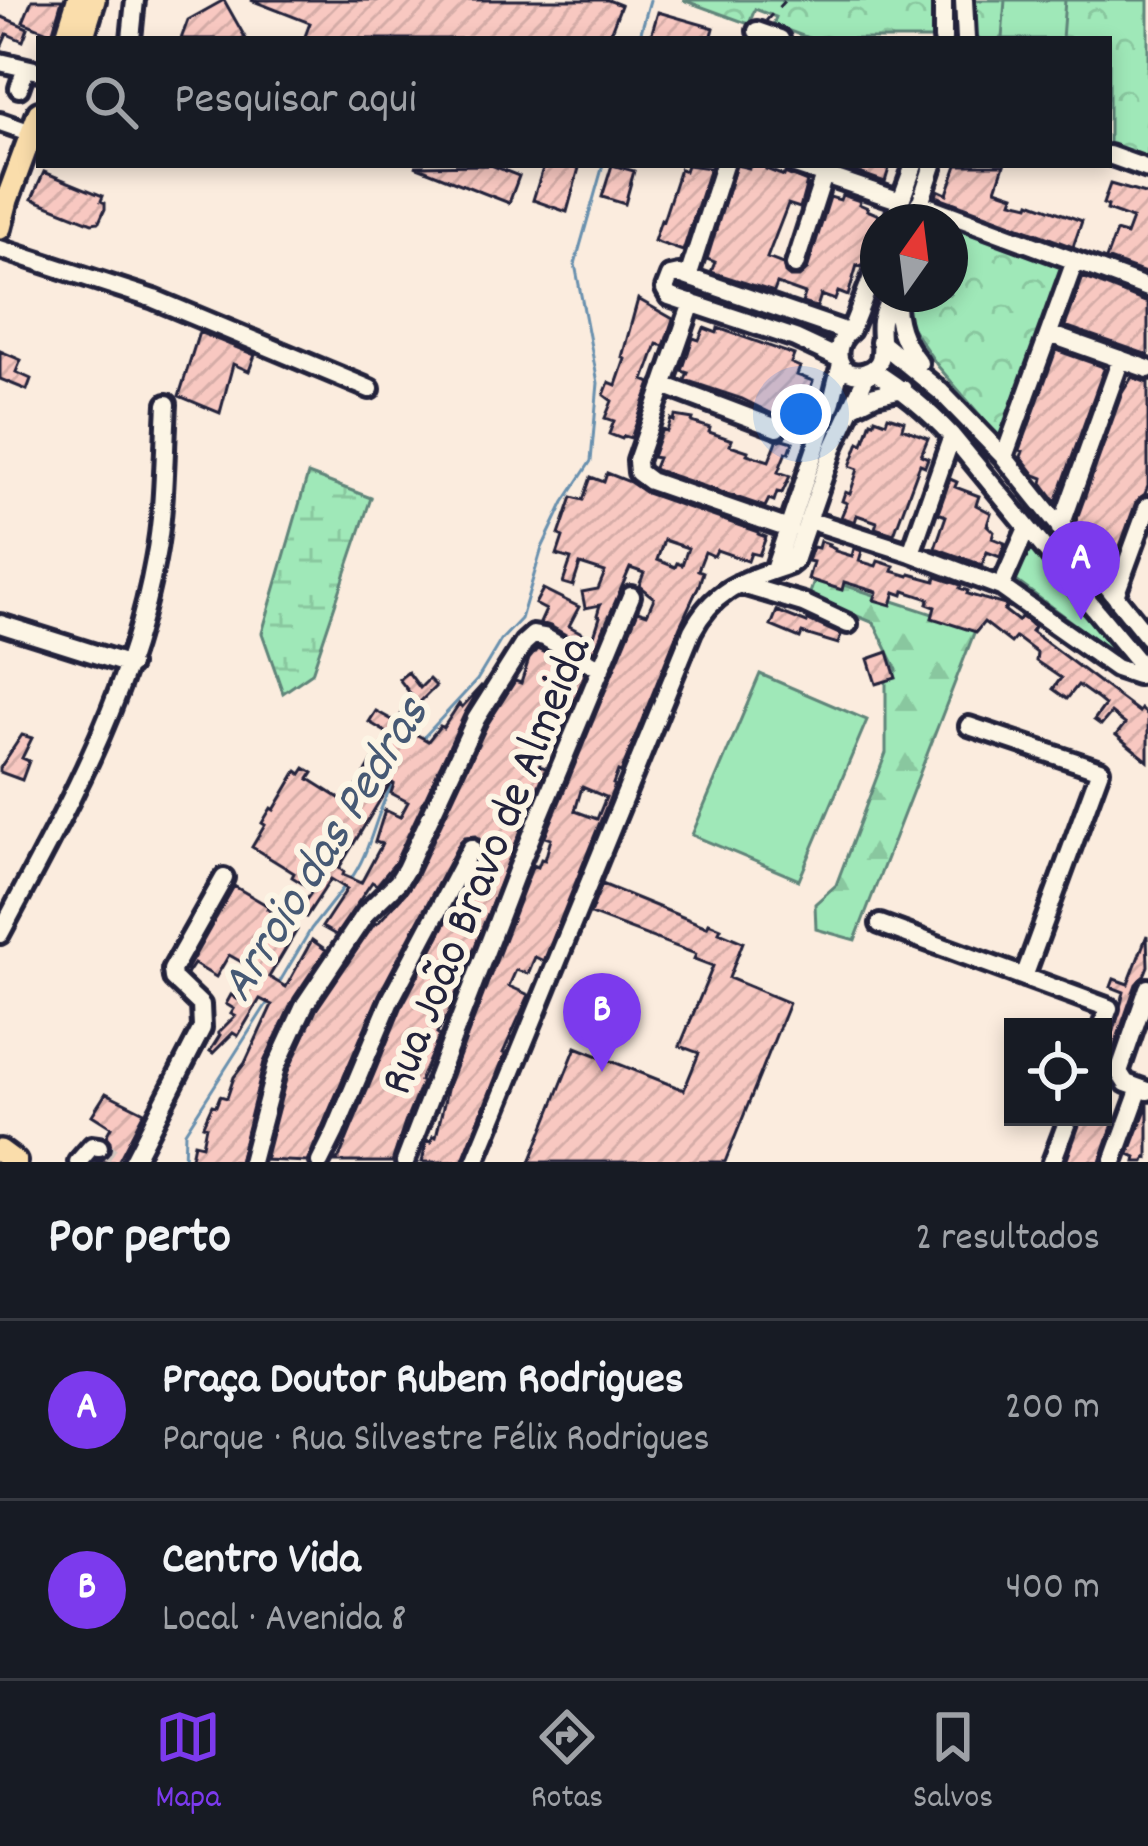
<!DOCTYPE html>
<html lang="pt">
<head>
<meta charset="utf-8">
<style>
	:root { --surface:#171b24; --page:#242831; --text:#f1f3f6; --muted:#9ea1a6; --line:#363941; --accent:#7c3aed }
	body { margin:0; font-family:Dekko,sans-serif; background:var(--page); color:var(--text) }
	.controls { position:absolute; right:36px; bottom:36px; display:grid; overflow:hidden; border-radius:0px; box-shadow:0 6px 18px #0003 }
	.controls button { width:108px; height:108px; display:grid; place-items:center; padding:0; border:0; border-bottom:3px solid var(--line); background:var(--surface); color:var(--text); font:60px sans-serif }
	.compass { position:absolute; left:860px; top:204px; width:108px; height:108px; border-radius:50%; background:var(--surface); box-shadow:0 6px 18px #0003; rotate:14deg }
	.you { position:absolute; left:801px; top:414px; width:42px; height:42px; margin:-30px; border:9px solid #fff; border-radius:50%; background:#1a73e8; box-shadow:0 0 0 18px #1a73e833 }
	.badge { display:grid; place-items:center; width:78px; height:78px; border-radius:50%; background:var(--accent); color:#fff; font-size:39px; font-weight:700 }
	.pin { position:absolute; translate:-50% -99px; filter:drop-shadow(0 3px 6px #0008) }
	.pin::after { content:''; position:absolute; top:63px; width:42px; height:36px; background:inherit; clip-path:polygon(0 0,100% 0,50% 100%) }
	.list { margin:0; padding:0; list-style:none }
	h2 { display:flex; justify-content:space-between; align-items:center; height:156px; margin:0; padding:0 48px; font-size:51px }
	h2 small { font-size:39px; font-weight:400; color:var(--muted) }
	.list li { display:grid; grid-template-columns:78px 1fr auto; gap:36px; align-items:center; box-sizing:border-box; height:180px; padding:0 48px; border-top:3px solid var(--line) }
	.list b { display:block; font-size:45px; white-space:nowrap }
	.list p { margin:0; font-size:39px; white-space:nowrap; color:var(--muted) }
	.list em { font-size:39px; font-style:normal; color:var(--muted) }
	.icon { flex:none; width:66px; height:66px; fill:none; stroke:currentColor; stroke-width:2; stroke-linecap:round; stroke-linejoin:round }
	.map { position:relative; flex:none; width:1148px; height:1162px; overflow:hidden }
	.search { position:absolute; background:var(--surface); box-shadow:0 6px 18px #0003; left:36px; right:36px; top:36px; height:132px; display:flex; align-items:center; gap:30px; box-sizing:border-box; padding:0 42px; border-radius:0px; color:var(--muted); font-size:45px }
	.sheet { height:516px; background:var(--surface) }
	nav { display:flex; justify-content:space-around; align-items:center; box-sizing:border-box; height:168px; border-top:3px solid var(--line); background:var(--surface); font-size:33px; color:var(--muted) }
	nav a { display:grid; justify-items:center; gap:6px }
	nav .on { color:var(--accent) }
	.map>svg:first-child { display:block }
	.forest { fill:url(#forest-firs); stroke:#60857a; stroke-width:3 }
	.wetland { fill:url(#wetland-marsh); stroke:#60857a; stroke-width:3 }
	.park { fill:url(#park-crowns); stroke:#60857a; stroke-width:3 }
	.garden { fill:#9fe8b8; stroke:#60857a; stroke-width:3 }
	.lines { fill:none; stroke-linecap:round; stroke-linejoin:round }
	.stream { stroke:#6990ae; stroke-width:3 }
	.building { fill:url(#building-hatch); stroke:#22223b; stroke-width:3; fill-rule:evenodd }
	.minor-tunnel { stroke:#d0c4bd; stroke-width:16; stroke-dasharray:16 8; stroke-linecap:butt }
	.minor-casing { stroke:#22223b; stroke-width:26 }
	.major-casing { stroke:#22223b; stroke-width:30 }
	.path { stroke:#22223b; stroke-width:3; stroke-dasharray:9 9; stroke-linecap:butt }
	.minor { stroke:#fcf5e5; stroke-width:16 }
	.major { stroke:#faddab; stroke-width:21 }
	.labels { text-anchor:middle; stroke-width:12; stroke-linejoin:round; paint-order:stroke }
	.street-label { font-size:48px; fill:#22223b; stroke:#fcf5e5 }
	.water-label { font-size:51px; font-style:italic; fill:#465974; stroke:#fcf5e5 }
</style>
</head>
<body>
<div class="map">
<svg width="1148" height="1162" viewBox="0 0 1148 1162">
	<defs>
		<pattern id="forest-firs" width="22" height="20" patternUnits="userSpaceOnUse" patternTransform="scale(3)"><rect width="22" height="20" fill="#9fe8b8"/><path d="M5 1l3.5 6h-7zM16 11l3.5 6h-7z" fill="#89c79f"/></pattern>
		<pattern id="wetland-marsh" width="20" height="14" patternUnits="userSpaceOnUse" patternTransform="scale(3)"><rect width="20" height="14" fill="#9fe8b8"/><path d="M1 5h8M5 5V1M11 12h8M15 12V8" fill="none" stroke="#89c79f"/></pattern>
		<pattern id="park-crowns" width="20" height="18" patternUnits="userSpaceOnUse" patternTransform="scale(3)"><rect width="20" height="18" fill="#9fe8b8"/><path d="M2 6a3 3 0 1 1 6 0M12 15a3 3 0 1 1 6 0" fill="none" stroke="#89c79f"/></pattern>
		<pattern id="building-hatch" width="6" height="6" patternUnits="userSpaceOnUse" patternTransform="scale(3)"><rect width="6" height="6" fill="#f8c8c1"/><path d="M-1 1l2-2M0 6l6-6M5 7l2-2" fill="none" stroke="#d4aca7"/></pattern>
	</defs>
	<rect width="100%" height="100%" fill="#fbecde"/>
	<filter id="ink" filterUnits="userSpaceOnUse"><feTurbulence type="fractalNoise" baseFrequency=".00833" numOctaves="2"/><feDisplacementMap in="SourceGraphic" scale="24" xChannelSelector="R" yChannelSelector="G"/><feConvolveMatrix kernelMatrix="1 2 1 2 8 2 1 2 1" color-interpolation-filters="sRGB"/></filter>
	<g filter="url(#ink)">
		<path class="forest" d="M816,576L976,628L855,940L816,929L815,904L836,885L886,753V681L897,670L874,623L809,596Z"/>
		<path class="wetland" d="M308,474L371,498L312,673L283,693L262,633Z"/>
		<path class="park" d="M683,0H934L935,39H811L773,25L776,17L755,9L749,24Z
			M974,0H1148V158L1109,144V39H976Z
			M926,212L1066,266L1004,443L937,365L906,319L902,294H950V222H923Z
			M1030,542L1124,661L1015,580Z"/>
		<path class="garden" d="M1005,0H1065L1062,39H1002Z
			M760,674L867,720L799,880L692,835Z"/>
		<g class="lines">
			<path class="stream" d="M639,39L650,0
				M424,737L477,680L501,640L521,619L542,548L564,502L591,461L598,383L575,264L603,165
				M350,880C372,851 375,811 395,780
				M279,983L311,929L344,887
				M184,1162L185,1132L268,1002"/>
		</g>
		<path class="building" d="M32,0H62L52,34L23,22Z
			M224,0L246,39H181L188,20Z
			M251,0H608L621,5L608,39H304L310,23Z
			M658,12L714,28L711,39H650Z
			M0,16L28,28L23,41L7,34L0,50Z
			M491,165L519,176L509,203L415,166Z
			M544,165H569L579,168L567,212L533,200Z
			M612,165L634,171L625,204L602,197Z
			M687,165L710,168L683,251L654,241L661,220L663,221L680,169L685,171Z
			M736,165L749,168L750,165H767L766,169L784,176L785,173L807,182L800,208L788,204L767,258L783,264L785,273L790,277H799L807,270L830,197L840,200L842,195L860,201L859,204L868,208L867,210L879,215L868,243L872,244L869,253L862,267L857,265L848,296L838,292L835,300L821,295L817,307L812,306L802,303L805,294L777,284L774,292L711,272L715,262L707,259Z
			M836,165H890L885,182Z
			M957,165H1004L996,189L1014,195L1012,201L1029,205L1030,202L1082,221L1073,247L936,196L938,190L947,194Z
			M44,172L103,196L101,201L105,203V209L99,222L92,223L32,199Z
			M1110,184L1148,195V274L1106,259L1116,232L1126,235L1132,219L1107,210L1108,206L1103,204Z
			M1083,277L1148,303V355L1065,326Z
			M638,299L673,319L664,346L657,344L644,380L651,383L631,438L624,436L622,439L609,434L614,421L605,418L612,401L604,395L609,382L616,385L625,359L622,357Z
			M704,328L717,333L718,328L794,355L791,363L800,367L797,375L813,381L797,426L742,399L685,380L688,373L682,371L693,338L699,340Z
			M199,332L255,355L249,371L233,364L220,413L179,396Z
			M1056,350L1101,366L1104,369L1056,502L1042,483L1043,478L1035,475L1021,457L1023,451L1020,450Z
			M0,351L21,360L16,372L31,379L27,390L0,379Z
			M1132,377L1148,383V486L1145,494L1136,502L1115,560L1109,558L1110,549L1097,545L1098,534L1075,524L1122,393Z
			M675,416L693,419L692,422L710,428L709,432L732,440L730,445L748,451L747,454L769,461L777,441L783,439L793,442L789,453L786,452L778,472L790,476L782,493L777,492L774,501L769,499L765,507L656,470L654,468L658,458L652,457L662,429L667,431L671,419L674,421Z
			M888,416L904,421L902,428L928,438L921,455L928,458L925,466L920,464L894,534L875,528L877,522L857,515L855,522L841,517L847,503L842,501L845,492L850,494L858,469L850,466L859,442L863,444L871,421L874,422L875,418L886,422Z
			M607,473L630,482L646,493L758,532V534L766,537L759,555L751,553L748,561L717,550L714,556L705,552L698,570L703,572L699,585L680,626L621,772L618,771L613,784L615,785L544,961L535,957L528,974L516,970L509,986L529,995L503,1053L505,1054L462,1162H422L427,1140L431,1142L433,1136L436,1137L448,1086L533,865L538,867L541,859L545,860L551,839L545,837L638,611L647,614L654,598L639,586L644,573L630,568L594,651L550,626L540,623L546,610L535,604L543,589L579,607L569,626L593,639L600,617L597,615L600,605L585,608L582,592L598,589L605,572L580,564L573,586L563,583L571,559L557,555L563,537L559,535L572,497L583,500L591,477L604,482ZM664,540L688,548L682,565L677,563L675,567L657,560ZM582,787L606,797L597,819L575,811Z
			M950,479L957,482L955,487L979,496L976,505L991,513L987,525L994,532L992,538L1005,543L1000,557L987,552L982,565L935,548L946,516L938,513Z
			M820,541L829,544L828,546L835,549V551L852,556L854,548L862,551L859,561L876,566L878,561L894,566L892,571L909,576L910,574L935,581L936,577L961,585L960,588L968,591L967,594L1005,605L1007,607L1004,610L1018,621L1021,617L1026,620L1034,627L1031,631L1139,712L1141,709L1148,715V761L1116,735L1125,724L1111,713L1101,725L1094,720L1105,705L1099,700L1078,685L1067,699L1053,689L1061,678L1036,661L1037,653L1016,637L1011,643L984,622L976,632L932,618L935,607L927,604L929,599L904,591L903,595L895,592L891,605L874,600L877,592L844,582L842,590L808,579L813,562L808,561L813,547L818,548Z
			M777,611L807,623L808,620L841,635L838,644L802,633L800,638L771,626Z
			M537,649L585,674L555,746L548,743L539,766L546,768L448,1014L437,1033L440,1035L420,1081L422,1082L405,1123L392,1162H334L339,1158L402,1006L482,854V842L476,836L465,837L460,842L379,995L307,1162L265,1160L288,1071L316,1010L375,923L377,924L407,891L417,875L487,725L515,681L521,683L529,659Z
			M888,652L896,678L876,684L868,659Z
			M408,672L420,688L429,679L436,686L420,702L405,728L428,741L440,726L443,728L459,704L462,707L482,685L465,713L395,863L377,885L372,882L336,935L322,927L347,889L331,879L306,917L297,913L313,890L292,877L294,873L252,847L265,825L262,823L271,808L274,810L297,771L301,774L305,768L313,773L309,779L347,803L389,734L369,722L376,711L396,722L413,697L399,679ZM391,782L394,784L391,793L408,802L400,817L385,810L375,842L382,844L361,883L343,875L344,872L339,868Z
			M22,735L32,738L22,758L29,761L22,780L0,772V768Z
			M602,884L707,927L709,923L721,928L719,932L743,942L729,978L789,1003L725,1162H530L576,1047L684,1090L699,1053L680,1046L713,966L694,959L696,954L590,914Z
			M234,886L268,906L267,909L297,930L269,977L286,987L312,940L326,950L294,998L264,1062L239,1162H190L194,1143L202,1145L206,1126L203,1125L212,1105L216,1106L220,1096L227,1098L234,1077L245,1063L272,1005L260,999L238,1036L233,1033L213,1053L210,1051L220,1035L218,1033L235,1016L231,1014L234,1009L226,1004L231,995L237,999L254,969L229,955L216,977L194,964L188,973L186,971Z
			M1147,935L1148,966L1144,976L1136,984L1107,1068L1103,1067V1050L1107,1038L1114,1031L1124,992L1111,987L1114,979L1128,984Z
			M106,1093L144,1112L118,1162H95L105,1158L111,1150L110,1141L106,1136L111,1127L92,1115Z
			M1148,1104V1158L1146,1157L1144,1162H1135L1136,1157L1129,1154Z
			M1103,1114L1115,1118L1100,1162H1066L1082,1117H1103Z"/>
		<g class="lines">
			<path class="minor-tunnel" d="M99,1147L120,1160"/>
			<defs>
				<path id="minor" d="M964,0L966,39
					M757,31L780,39
					M131,39L135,0
					M943,39V0
					M0,62L26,68
					M19,88L26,68L39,71
					M0,122L32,133
					M1109,155L1148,169
					M795,165L901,201
					M919,203L1148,288
					M893,222L914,165
					M914,222L933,165
					M0,249L154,299L370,389
					M878,262L851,330C828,347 839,381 866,372C890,365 878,339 881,321C883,312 888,303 891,294
					M795,265L824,175
					M688,277L724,165
					M895,294C896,322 901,341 919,363
					M692,303L637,461L638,472L650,481L789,529
					M1049,334L1148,369
					M880,342L941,392L1004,457L1148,637
					M838,358L795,338L669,296L665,289L670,276L679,274L848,332
					M872,370C903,389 927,409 952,436L1148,674
					M663,385L777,428
					M853,406L875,395L903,389
					M1004,457L1075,261
					M808,520L911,553L1001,587L1116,668L1137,675L1148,674
					M1060,529L1121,359
					M911,553L952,436
					M774,570L832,401L841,364
					M739,584L803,603L848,624
					M1001,587L1027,528
					M1115,596L1148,506
					M0,624L130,665
					M969,726L1100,770L1024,977
					M880,924L1109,1008L1102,1027
					M0,934C65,811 130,699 155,560C165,509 164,456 167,404
					M1148,988L1119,1072L1126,1083L1148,1091
					M78,1162L92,1146L99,1147
					M133,1162L202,1028L201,1005L173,978L172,970L224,878
					M251,1162L276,1067L305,1004L366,913L398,882L406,869L476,719L524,643L533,635L544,637L601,669
					M320,1162L335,1132L390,1001L471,848
					M405,1162L516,873L631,596
					M475,1162L692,631C715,587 745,581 789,565L794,561L834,446L868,372
					M1052,1162L1069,1117
					M1113,1162L1140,1088"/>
				<path id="major" d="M66,39L78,0
					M82,39L94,0
					M0,228L7,200L39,113
					M0,1151L15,1162"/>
			</defs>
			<use href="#minor" class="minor-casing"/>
			<use href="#major" class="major-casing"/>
			<path class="path" d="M766,21L785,0"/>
			<use href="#minor" class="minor"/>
			<use href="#major" class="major"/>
		</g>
	</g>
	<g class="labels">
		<g class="street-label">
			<text transform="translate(482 864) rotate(-68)" y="17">Rua João Bravo de Almeida</text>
		</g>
		<g class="water-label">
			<text transform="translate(321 847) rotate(-58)" y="18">Arroio das Pedras</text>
		</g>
	</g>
</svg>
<div class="controls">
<button><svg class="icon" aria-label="locate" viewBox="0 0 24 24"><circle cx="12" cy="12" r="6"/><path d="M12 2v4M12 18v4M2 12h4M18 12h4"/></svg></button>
</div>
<svg class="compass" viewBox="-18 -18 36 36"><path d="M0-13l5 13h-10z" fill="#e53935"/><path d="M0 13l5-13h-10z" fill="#9ea1a6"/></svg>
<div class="you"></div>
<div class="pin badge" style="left:1081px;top:620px">A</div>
<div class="pin badge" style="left:602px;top:1072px">B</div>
<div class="search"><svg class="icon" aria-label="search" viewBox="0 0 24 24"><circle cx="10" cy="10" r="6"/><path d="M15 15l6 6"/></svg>Pesquisar aqui</div>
</div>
<section class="sheet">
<h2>Por perto<small>2 resultados</small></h2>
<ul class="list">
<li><span class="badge">A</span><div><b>Praça Doutor Rubem Rodrigues</b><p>Parque · Rua Silvestre Félix Rodrigues</p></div><em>200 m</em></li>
<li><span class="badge">B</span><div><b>Centro Vida</b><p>Local · Avenida 8</p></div><em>400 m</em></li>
</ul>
</section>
<nav>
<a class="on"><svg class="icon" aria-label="map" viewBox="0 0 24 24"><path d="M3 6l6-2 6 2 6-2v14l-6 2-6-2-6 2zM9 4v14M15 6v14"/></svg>Mapa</a>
<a><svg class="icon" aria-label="directions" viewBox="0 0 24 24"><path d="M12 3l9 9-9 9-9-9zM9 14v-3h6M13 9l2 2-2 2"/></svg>Rotas</a>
<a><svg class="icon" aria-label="saved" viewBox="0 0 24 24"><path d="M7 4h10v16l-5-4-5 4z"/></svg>Salvos</a>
</nav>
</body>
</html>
